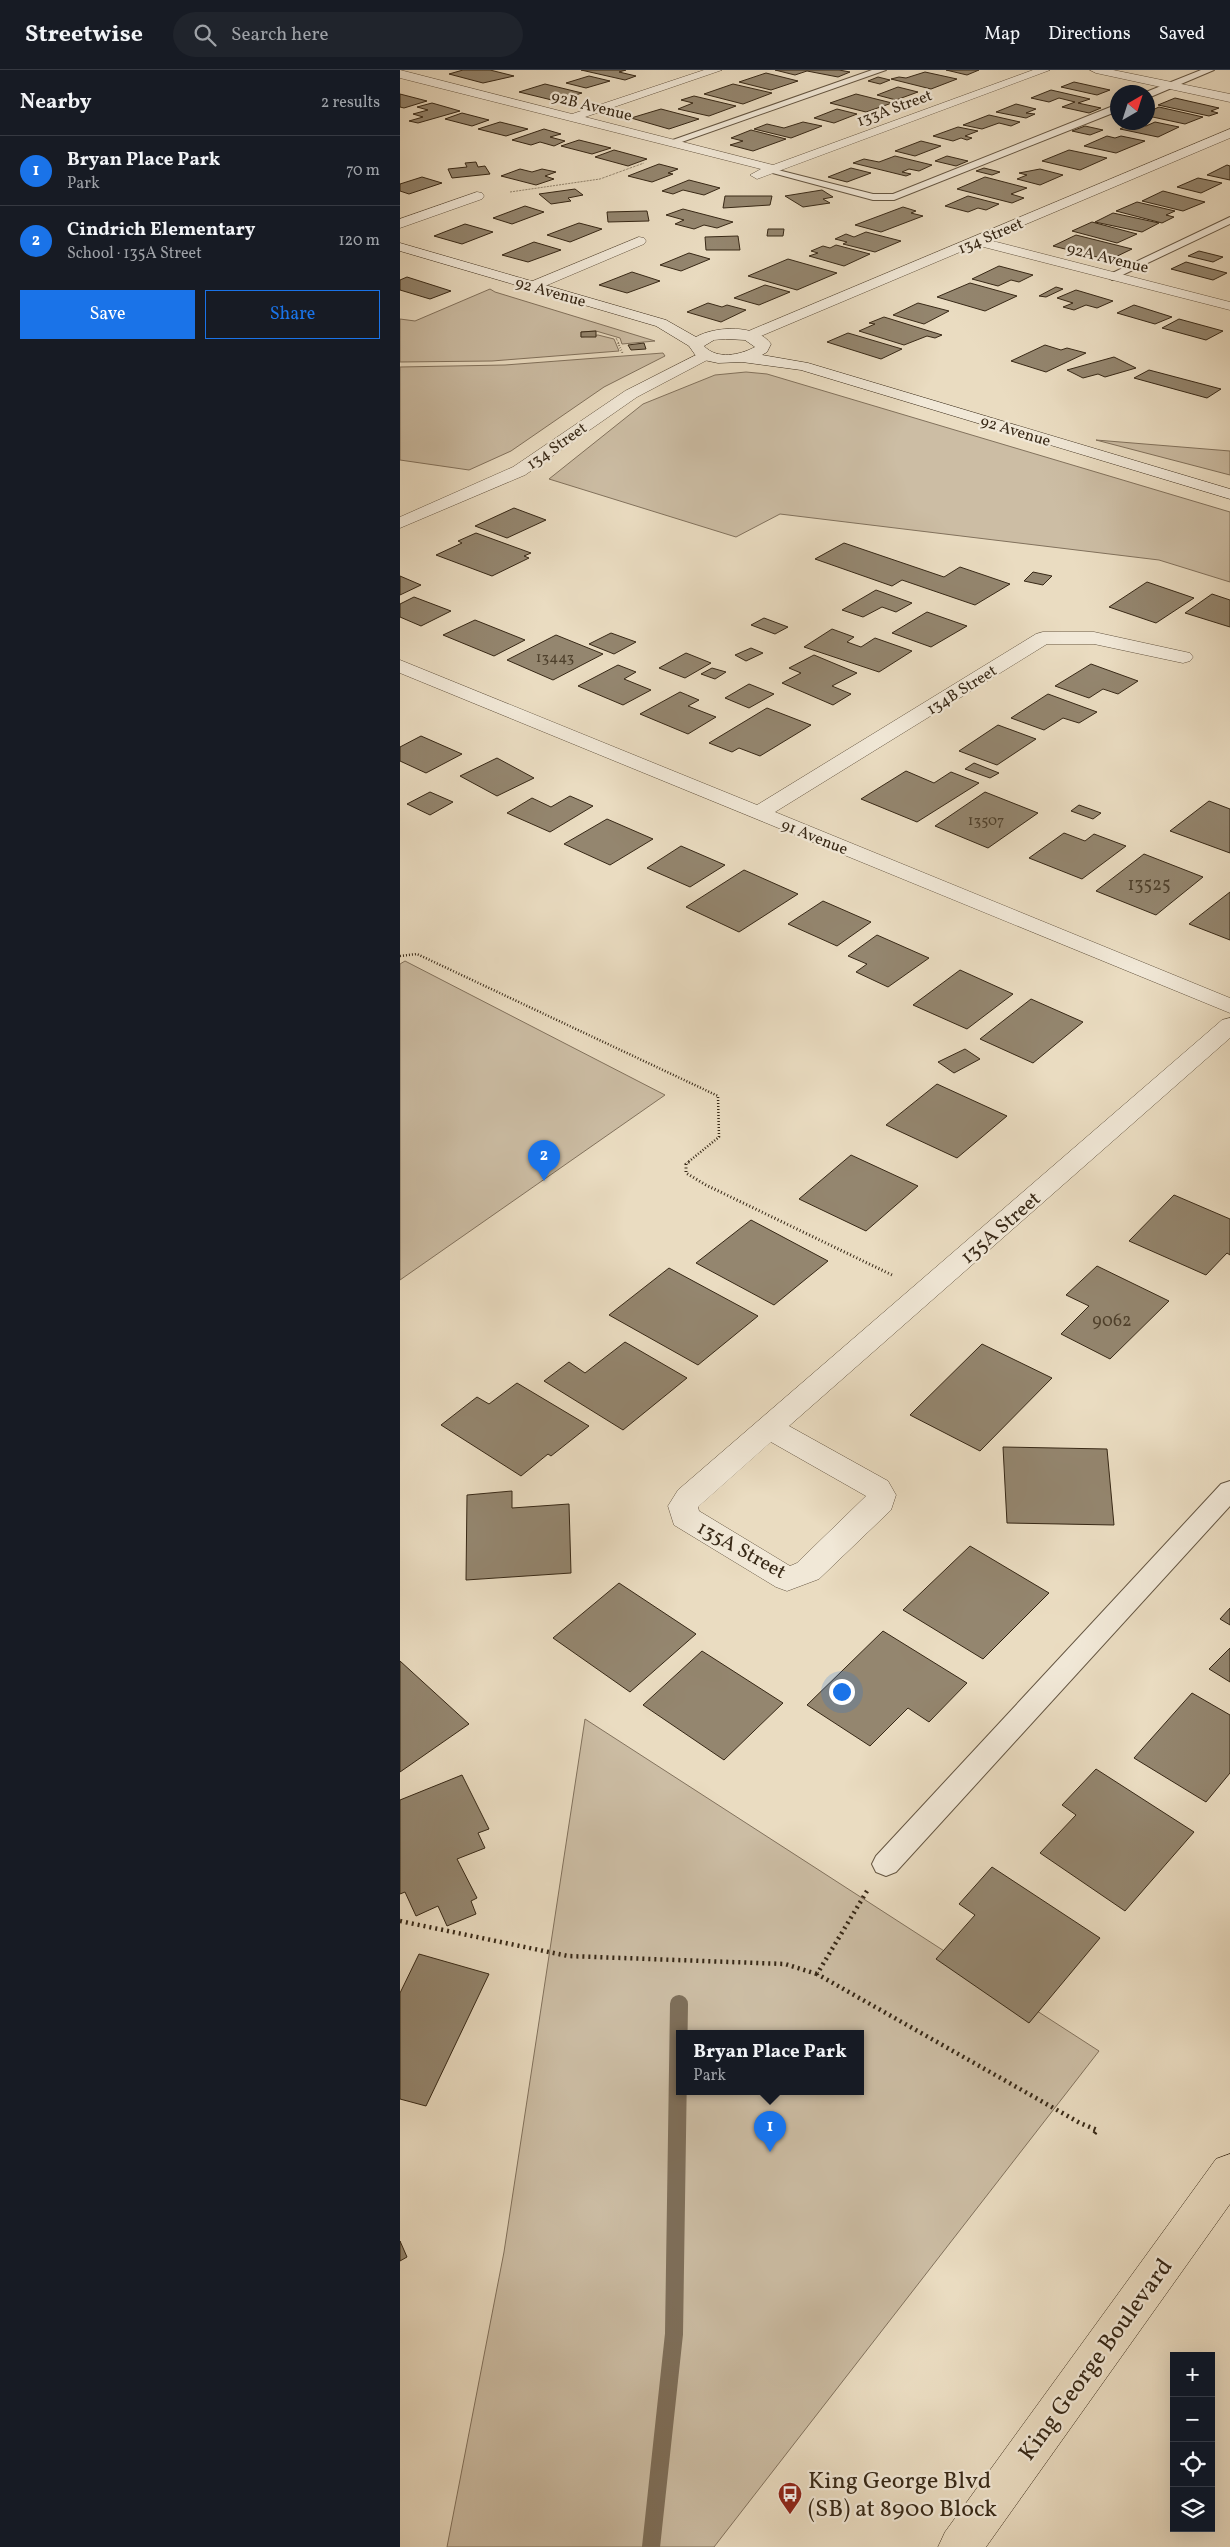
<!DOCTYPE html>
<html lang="en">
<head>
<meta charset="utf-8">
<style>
	:root { --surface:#171b24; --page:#20242c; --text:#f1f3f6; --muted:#9ea1a6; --line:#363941; --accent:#1a73e8 }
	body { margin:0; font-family:Vollkorn,serif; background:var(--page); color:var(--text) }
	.controls { position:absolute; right:15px; bottom:15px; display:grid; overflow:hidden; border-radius:0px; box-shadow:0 5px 20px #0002 }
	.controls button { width:45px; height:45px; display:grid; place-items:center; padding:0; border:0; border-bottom:1px solid var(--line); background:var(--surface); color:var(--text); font:25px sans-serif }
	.compass { position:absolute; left:710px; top:15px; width:45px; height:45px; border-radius:50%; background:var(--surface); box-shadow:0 5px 20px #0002; rotate:39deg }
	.you { position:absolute; left:441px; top:1621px; width:18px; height:18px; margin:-12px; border:4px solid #fff; border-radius:50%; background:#1a73e8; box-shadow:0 0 0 8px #1a73e833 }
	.badge { display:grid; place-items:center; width:32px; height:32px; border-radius:50%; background:var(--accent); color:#fff; font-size:16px; font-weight:700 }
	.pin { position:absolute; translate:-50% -41px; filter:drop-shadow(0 1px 2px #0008) }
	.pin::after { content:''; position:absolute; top:26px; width:18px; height:15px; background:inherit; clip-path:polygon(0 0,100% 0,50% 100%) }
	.popup { position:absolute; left:276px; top:1960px; width:188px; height:65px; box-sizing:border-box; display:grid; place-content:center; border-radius:0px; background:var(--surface); filter:drop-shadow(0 1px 4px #0005); font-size:16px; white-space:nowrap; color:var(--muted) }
	.popup b { font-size:19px; color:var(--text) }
	.popup::after { content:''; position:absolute; left:50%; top:100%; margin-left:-10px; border:10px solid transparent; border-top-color:var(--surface) }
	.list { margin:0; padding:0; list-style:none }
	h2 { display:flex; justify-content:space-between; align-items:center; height:65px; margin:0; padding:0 20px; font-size:21px }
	h2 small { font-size:16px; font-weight:400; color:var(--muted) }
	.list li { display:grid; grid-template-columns:32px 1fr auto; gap:15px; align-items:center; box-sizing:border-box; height:70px; padding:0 20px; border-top:1px solid var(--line) }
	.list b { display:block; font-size:19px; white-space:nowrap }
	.list p { margin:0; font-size:16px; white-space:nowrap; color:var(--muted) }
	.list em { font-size:16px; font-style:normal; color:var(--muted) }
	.actions { display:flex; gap:10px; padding:15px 20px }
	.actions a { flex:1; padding:11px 0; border:1px solid var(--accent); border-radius:0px; text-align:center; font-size:18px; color:var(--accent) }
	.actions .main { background:var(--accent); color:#fff }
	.icon { flex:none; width:28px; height:28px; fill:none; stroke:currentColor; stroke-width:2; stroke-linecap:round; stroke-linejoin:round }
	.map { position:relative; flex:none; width:830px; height:2477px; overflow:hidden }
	header { display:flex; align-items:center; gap:30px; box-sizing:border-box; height:70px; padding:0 25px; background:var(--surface); border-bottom:1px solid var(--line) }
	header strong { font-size:24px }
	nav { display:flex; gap:28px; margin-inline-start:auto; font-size:18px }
	.search { width:350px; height:45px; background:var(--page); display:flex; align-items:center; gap:12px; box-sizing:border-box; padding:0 18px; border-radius:28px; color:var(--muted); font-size:19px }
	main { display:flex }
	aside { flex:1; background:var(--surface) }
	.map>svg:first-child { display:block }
	.green { fill:#ccbda4; stroke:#82725d; fill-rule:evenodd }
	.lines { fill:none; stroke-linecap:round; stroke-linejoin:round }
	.stream { stroke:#7e6f5a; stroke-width:18 }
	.building { fill:#94866f; stroke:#372816 }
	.service-casing { stroke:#645541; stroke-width:2 }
	.minor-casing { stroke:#645541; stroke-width:1 }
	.tertiary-casing { stroke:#645541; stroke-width:1 }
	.secondary-casing { stroke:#372816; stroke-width:1 }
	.primary-casing { stroke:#372816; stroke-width:1 }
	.path-far4 { stroke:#372816; stroke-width:1; stroke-dasharray:0.5 1; stroke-linecap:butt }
	.path-far3 { stroke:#372816; stroke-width:2; stroke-dasharray:0.5 2; stroke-linecap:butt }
	.path-far2 { stroke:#372816; stroke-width:2.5; stroke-dasharray:1 2; stroke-linecap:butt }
	.path-far1 { stroke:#372816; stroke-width:3; stroke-dasharray:1 2.5; stroke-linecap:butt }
	.path { stroke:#372816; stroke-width:4.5; stroke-dasharray:2 4; stroke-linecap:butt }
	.service { fill:#f1e8d7; fill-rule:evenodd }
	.minor { fill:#f1e8d7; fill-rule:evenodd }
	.tertiary { fill:#f1e8d7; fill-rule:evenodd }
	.secondary { fill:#f1e8d7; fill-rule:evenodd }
	.primary { fill:#eadcc1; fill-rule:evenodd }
	.labels { text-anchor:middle; stroke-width:4.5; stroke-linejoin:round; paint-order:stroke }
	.far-number-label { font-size:15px; fill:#4e402c }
	.far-street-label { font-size:16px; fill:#372816; stroke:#f1e8d7 }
	.number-label { font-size:18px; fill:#4e402c }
	.street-label { font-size:20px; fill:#372816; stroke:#f1e8d7 }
	.near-street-label { font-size:24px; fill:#372816; stroke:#f1e8d7 }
	.near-poi-label { font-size:24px; fill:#372816; stroke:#f1e8d7; text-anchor:start }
</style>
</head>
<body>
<header>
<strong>Streetwise</strong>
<div class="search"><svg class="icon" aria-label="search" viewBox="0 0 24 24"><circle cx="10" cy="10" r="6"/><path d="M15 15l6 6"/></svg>Search here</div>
<nav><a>Map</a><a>Directions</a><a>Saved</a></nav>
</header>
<main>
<aside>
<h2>Nearby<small>2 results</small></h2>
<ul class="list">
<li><span class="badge">1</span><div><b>Bryan Place Park</b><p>Park</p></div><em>70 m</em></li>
<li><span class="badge">2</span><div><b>Cindrich Elementary</b><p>School · 135A Street</p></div><em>120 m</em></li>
</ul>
<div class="actions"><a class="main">Save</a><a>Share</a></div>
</aside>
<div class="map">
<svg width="830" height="2477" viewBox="0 0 830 2477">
	<rect width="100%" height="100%" fill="#eadcc1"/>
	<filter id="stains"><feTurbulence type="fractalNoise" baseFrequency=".004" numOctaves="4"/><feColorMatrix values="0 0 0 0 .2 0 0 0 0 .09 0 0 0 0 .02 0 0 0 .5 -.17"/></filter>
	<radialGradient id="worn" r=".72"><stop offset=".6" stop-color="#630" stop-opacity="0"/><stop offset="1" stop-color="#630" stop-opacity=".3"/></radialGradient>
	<path class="green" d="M90,219L95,222L255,271L222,274L220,268L196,261L181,262V267L198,265L214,269L219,281L92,291L0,292V249L15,251Z
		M263,283L265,286L204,317L111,381L69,400L0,390V297L105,295Z
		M346,302L367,304L830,442V512L759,490L380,444L336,467L149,409L243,334L315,305Z
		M696,370L830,381V405Z
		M5,891L265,1025L0,1210V894Z
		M185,1649L699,1981L314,2477H47L104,2182ZM280,1963H460V2021H280Z"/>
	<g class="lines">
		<path class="stream" d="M251,2477L274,2264L279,1934"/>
	</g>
	<path class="building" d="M63,0H90L114,6L83,13L49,4Z
		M181,0H226L219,2L236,6L225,10Z
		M375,0H439L450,2L438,7L407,1L395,5Z
		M546,0H579L567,5Z
		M525,2L557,9L531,19L491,9L499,7L506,8Z
		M366,3L398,11L371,20L339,12Z
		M189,6L210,11L186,18L166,13Z
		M478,7L490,10L480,14L468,11Z
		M674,12L710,20L697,25L661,17Z
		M145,14L182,23L156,31L119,22Z
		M333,14L372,23L343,34L304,24Z
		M498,17L518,22L496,30L477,25Z
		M651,20L690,29L678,33L701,38L689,43L662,37L675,32L659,28L649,32L631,28Z
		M0,24L27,31L4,38L0,37Z
		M456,24L492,33L466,42L430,33Z
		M294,26L336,36L309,46L278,39L293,33L281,30Z
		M775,28L819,38L811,41L818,43L809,46L758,35Z
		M32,33L60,41L18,53L9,51L23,47L13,44L28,40L17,37Z
		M616,34L636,39L626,43L635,44L626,48L596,42Z
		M759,37L803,47L785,54L748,46V42Z
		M261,39L299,49L269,59L231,48Z
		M437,39L457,44L434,53L414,48Z
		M62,43L89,50L72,56L45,49Z
		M589,45L620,52L611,56L599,53L582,59L563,55Z
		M100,52L128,59L106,66L78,59Z
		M403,52L422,56L391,68L354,59L367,54L384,58Z
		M755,52L779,57L758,67L720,59L732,53L746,56Z
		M685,56L703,60L690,65L672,61Z
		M558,57L578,61L565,66L572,68L567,70L561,68L553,71L533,66Z
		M144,59L161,64L150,67L165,71L154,76L140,72L131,75L112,70Z
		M351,60L386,69L353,81L330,75L343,71L331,68Z
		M707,66L715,68L721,66L745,71L716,83L684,76Z
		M179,70L211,78L192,84L161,76Z
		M521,71L541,76L515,86L495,81Z
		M214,80L247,89L228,96L195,87Z
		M669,80L707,88L680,100L642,91Z
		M495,86L532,95L519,101L509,99L502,102L511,104L506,106L453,93L464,89L479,92Z
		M547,86L568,91L556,96L535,91Z
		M76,92L78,97L85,96L90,104L52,108L48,99L67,97L65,93Z
		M259,94L278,99L268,103L273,104L252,112L228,106Z
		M827,95L830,96V110L807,105Z
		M451,98L471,103L447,112L428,107Z
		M584,98L600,102L592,105L576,101Z
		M120,99L132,102L142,99L156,102L145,106L154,109L136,115L101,106Z
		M640,99L663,105L640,115L617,109L627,105L619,103Z
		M22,107L42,113L9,124L0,121V114Z
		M585,107L627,118L611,124L624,128L612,133L557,119Z
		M798,108L822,113L801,123L777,117Z
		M289,110L320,118L304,125L283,120L273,124L262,121Z
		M175,119L183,125L168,128L171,131L151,134L139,124Z
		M422,120L433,127L423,129L430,133L403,137L385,126Z
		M763,121L805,132L783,141L742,131Z
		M325,126H372L370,135L323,138Z
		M568,126L599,134L586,140L578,138L568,142L545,136Z
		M737,132L775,141L766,145L774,147L762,153L716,141Z
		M125,136L144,142L112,154L93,148Z
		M503,137L516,141L511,143L523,146L481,162L455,155Z
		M283,139L333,152L317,158L304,155L294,159L275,154L284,150L266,145Z
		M247,141L249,151L208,152L207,142Z
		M713,143L759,153L742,162L695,152Z
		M692,152L737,164L717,173L672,161Z
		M179,153L202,159L170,172L147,165Z
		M65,154L93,162L62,174L34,166Z
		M368,159H384L383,166H367Z
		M466,162L501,171L475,182L443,174L447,172L435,169L446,164L454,167Z
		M676,165L732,179L709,190L653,176Z
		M338,166L340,180H306L305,167Z
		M134,172L161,180L128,192L102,185Z
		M436,175L470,184L444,196L409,186L418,183L411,181L423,176L430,178Z
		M799,181L823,187L813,192L788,186Z
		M289,183L310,189L281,201L260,195Z
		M388,189L437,203L397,220L348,206Z
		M786,192L827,203L813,210L771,199Z
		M599,196L633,205L619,212L611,210L598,216L572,209Z
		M232,202L260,211L227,223L199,215Z
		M7,207L51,221L30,229L0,220V210Z
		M570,213L617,226L585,241L537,227Z
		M365,215L390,222L359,235L334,228Z
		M656,217L663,219L646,227L639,226Z
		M676,220L713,231L697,238L686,235L674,240L663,237L673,233L657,228Z
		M308,233L322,237L327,235L346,240L321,252L287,242Z
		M518,233L549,241L524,254L493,245Z
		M734,235L772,247L755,254L717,243Z
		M484,247L542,265L535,268L527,266L504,275L459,261L475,254L469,253Z
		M779,249L823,261L806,270L762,258Z
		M196,261V267H181V262Z
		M448,263L502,279L481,289L427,272Z
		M244,273L246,279L231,280L228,275Z
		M645,275L661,280L667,278L686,283L646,302L611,291Z
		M714,287L736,298L705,307L698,304L683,308L667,300Z
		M749,300L821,319L807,328L734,308Z
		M114,438L146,450L107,468L75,456Z
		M76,463L131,483L124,486L129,488L92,506L36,485L62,473L58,471Z
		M444,473L544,507L560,497L610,514L575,535L502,510L492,516L415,489Z
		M633,502L652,506L643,515L624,511Z
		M0,506L21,515L0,525Z
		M747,512L794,528L756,553L709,537Z
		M476,520L512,533L496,542L482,537L463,547L442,540Z
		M812,524L830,530V557L785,543Z
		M14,527L51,541L21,556L0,547V534Z
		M527,542L567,556L531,577L492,563Z
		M364,548L388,557L375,564L351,555Z
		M75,550L125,570L94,586L43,565Z
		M432,559L454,567L447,572L461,577L475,568L512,581L479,602L404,577Z
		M211,563L236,572L214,584L189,574Z
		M156,565L203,584L153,610L107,590Z
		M351,578L363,583L346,591L335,585Z
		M286,583L311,593L285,608L259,598Z
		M414,585L457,603L432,616L451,624L433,635L382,613L401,603L389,598Z
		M691,594L738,611L718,624L703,619L689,628L655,616Z
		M218,595L236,602L224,609L251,620L223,635L178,616Z
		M312,598L326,602L315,609L301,604Z
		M349,614L374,624L349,638L325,628Z
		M280,622L299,630L288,636L316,647L288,664L240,644Z
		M648,624L697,642L679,653L663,648L644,660L611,648Z
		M367,638L411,655L360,686L339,678L332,682L309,673Z
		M598,655L636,669L597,695L559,681Z
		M21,666L62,684L26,703L0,691V677Z
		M97,688L134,708L97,726L60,706Z
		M574,693L599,703L590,708L565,699Z
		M506,701L534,713L551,702L579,713L517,752L461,729Z
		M30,722L53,732L30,745L7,734Z
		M585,722L638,743L588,778L535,756Z
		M170,726L193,736L150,762L107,743L132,728L151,737Z
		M809,731L830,739V783L770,761Z
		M679,735L701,743L693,749L671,741Z
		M207,749L253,769L210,795L164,774Z
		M664,763L685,771L694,764L726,776L682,809L629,788Z
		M281,776L325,795L290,817L247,798Z
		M744,784L803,807L756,845L696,821Z
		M344,800L398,824L339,862L286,837Z
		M830,822V870L789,854Z
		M423,831L471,852L437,876L388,854Z
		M477,865L529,888L488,917L456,902L467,894L448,886Z
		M560,900L613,924L567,959L513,935Z
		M631,929L683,952L633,993L580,969Z
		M565,979L580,989L554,1003L538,992Z
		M537,1014L607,1046L557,1088L486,1055Z
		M451,1085L518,1116L466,1161L399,1129Z
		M774,1125L830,1149V1185L827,1183L806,1205L729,1171Z
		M351,1150L428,1191L374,1235L296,1193Z
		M697,1196L769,1231L710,1289L661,1264L689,1236L666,1225Z
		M269,1198L358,1246L298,1295L209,1245Z
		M225,1272L287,1308L223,1360L144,1311L169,1292L185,1303Z
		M582,1274L652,1308L580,1381L510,1345Z
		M117,1313L189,1356L151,1386L148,1384L121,1406L41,1355L77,1327L89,1334Z
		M603,1377L707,1379L714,1455L607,1453Z
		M112,1421V1438L169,1434L171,1503L66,1510L67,1425Z
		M570,1476L649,1523L583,1589L503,1540Z
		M219,1513L296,1564L230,1622L153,1568Z
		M830,1538V1555L820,1549Z
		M483,1561L567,1613L529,1652L508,1638L470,1676L407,1635Z
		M830,1578V1612L809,1599Z
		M302,1581L383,1633L324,1690L243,1635Z
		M0,1591L69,1654L0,1702Z
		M792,1623L830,1645V1703L806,1732L734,1688Z
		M696,1699L794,1762L725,1841L640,1783L676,1745L662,1735Z
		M62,1705L89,1759L78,1763L85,1778L57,1789L77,1828L71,1831L76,1844L47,1856L38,1836L16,1846L5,1822L0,1824V1730Z
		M592,1797L700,1868L629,1953L536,1889L575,1845L559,1834Z
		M19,1884L89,1904L26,2036L0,2029V1923Z
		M0,2171L7,2187L0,2191Z"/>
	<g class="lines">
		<defs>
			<path id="service" d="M472,0H486L276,74L267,72Z
				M801,0H814L748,28V22H746Z
				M718,34V41L494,130H473L365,101L370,98L473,124H493Z
				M830,147V154L716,208L712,210L706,206Z
				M830,1411V1436L496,1802L486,1806L476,1802L472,1794L476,1786L821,1414Z"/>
			<path id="minor" d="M0,0L172,44L304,0H322L185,47L373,95L633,0H650L357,109L350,105L361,99L0,8Z
				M690,0H713L830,24V32L696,3Z
				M77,122L82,123L84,126L82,129L0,158V149Z
				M239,167L244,168L246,171L244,174L138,219H128L126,216L128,213Z
				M577,167L830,232V240L572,174L570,171Z
				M306,280L314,285L311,288L237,327L125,405L0,458V447L113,397L225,321Z
				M643,562H694L790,583L793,587L790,591L783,593L694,574H647L375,742L830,928V943L0,603V590L357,735L636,564Z
				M830,948V968L389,1356L488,1411L496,1425L491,1440L419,1509L387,1521L376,1517L274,1455L268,1436L278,1420L822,950ZM371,1372L466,1426L397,1493L390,1496L299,1441L298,1437Z"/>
			<path id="tertiary" d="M830,59V68L354,269L349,271L341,266L344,263Z"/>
			<path id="secondary" d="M0,173L266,250L296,267C315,256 357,254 371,274L367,282L362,285L408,293L830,419V429L401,300L342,292L318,293L304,290L296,286L289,276L256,256L0,181ZM326,269L345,270L355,277C340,285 317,290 304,276L314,270Z"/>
			<path id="primary" d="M830,2084V2134L586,2477H538L545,2462L816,2089Z"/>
		</defs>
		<use href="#service" class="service-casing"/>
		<use href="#minor" class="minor-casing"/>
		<use href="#tertiary" class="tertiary-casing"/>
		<use href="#secondary" class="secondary-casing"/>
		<use href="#primary" class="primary-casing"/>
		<path class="path-far4" d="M110,122L200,109L244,93
			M216,268L219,274"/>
		<path class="path-far3" d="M218,273L223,284"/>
		<path class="path-far2" d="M0,886L17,884L318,1026L319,1067L287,1093"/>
		<path class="path-far1" d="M289,1092L286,1094V1103L306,1115L492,1205"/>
		<path class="path" d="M467,1821L417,1904L680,2053L697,2060L694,2064
			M0,1851L168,1886L385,1894L417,1904"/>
		<use href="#service" class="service"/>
		<use href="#minor" class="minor"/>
		<use href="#tertiary" class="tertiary"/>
		<use href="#secondary" class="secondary"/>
		<use href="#primary" class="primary"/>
	</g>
	<defs>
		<symbol id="bus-pin" viewBox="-11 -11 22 30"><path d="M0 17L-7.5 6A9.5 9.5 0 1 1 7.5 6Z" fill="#8f2418" stroke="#f1e8d7"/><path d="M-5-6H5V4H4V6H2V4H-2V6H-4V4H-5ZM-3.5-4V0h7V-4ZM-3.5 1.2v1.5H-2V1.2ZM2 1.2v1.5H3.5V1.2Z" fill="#fff"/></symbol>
	</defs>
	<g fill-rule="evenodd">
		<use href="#bus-pin" x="376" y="2410" width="28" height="38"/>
	</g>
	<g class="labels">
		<g class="far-number-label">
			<text x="155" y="592">13443</text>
			<text x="586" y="755">13507</text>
		</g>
		<g class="far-street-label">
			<text transform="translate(192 35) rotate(14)" y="6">92B Avenue</text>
			<text transform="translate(494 37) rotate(-20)" y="6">133A Street</text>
			<text transform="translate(590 165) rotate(-23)" y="6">134 Street</text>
			<text transform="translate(708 187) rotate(14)" y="6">92A Avenue</text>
			<text transform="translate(151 221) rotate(16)" y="6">92 Avenue</text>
			<text transform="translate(616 360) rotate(17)" y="6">92 Avenue</text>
			<text transform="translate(156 375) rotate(-35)" y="6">134 Street</text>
			<text transform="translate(561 619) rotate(-32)" y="6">134B Street</text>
			<text transform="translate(415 766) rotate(22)" y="6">91 Avenue</text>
		</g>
		<g class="number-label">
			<text x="749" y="820">13525</text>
			<text x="712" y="1256">9062</text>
		</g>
		<g class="street-label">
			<text transform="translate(600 1157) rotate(-41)" y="7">135A Street</text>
			<text transform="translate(342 1479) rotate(29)" y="7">135A Street</text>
		</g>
		<g class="near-street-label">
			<text transform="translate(695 2289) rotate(-54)" y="8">King George Boulevard</text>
		</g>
		<g class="near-poi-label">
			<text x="408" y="2418">King George Blvd<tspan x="408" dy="28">(SB) at 8900 Block</tspan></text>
		</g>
	</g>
	<rect width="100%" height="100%" filter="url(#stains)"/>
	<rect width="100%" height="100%" fill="url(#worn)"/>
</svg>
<div class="controls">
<button>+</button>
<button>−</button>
<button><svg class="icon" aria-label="locate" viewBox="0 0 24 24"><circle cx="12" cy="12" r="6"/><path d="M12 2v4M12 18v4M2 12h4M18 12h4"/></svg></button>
<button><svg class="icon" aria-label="layers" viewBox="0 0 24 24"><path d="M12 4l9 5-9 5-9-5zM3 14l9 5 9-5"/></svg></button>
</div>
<svg class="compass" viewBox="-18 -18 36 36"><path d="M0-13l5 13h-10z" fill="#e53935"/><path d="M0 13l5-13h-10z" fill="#9ea1a6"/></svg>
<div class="you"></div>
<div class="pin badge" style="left:370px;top:2082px">1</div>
<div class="popup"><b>Bryan Place Park</b>Park</div>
<div class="pin badge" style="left:144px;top:1111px">2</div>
</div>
</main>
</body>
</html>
